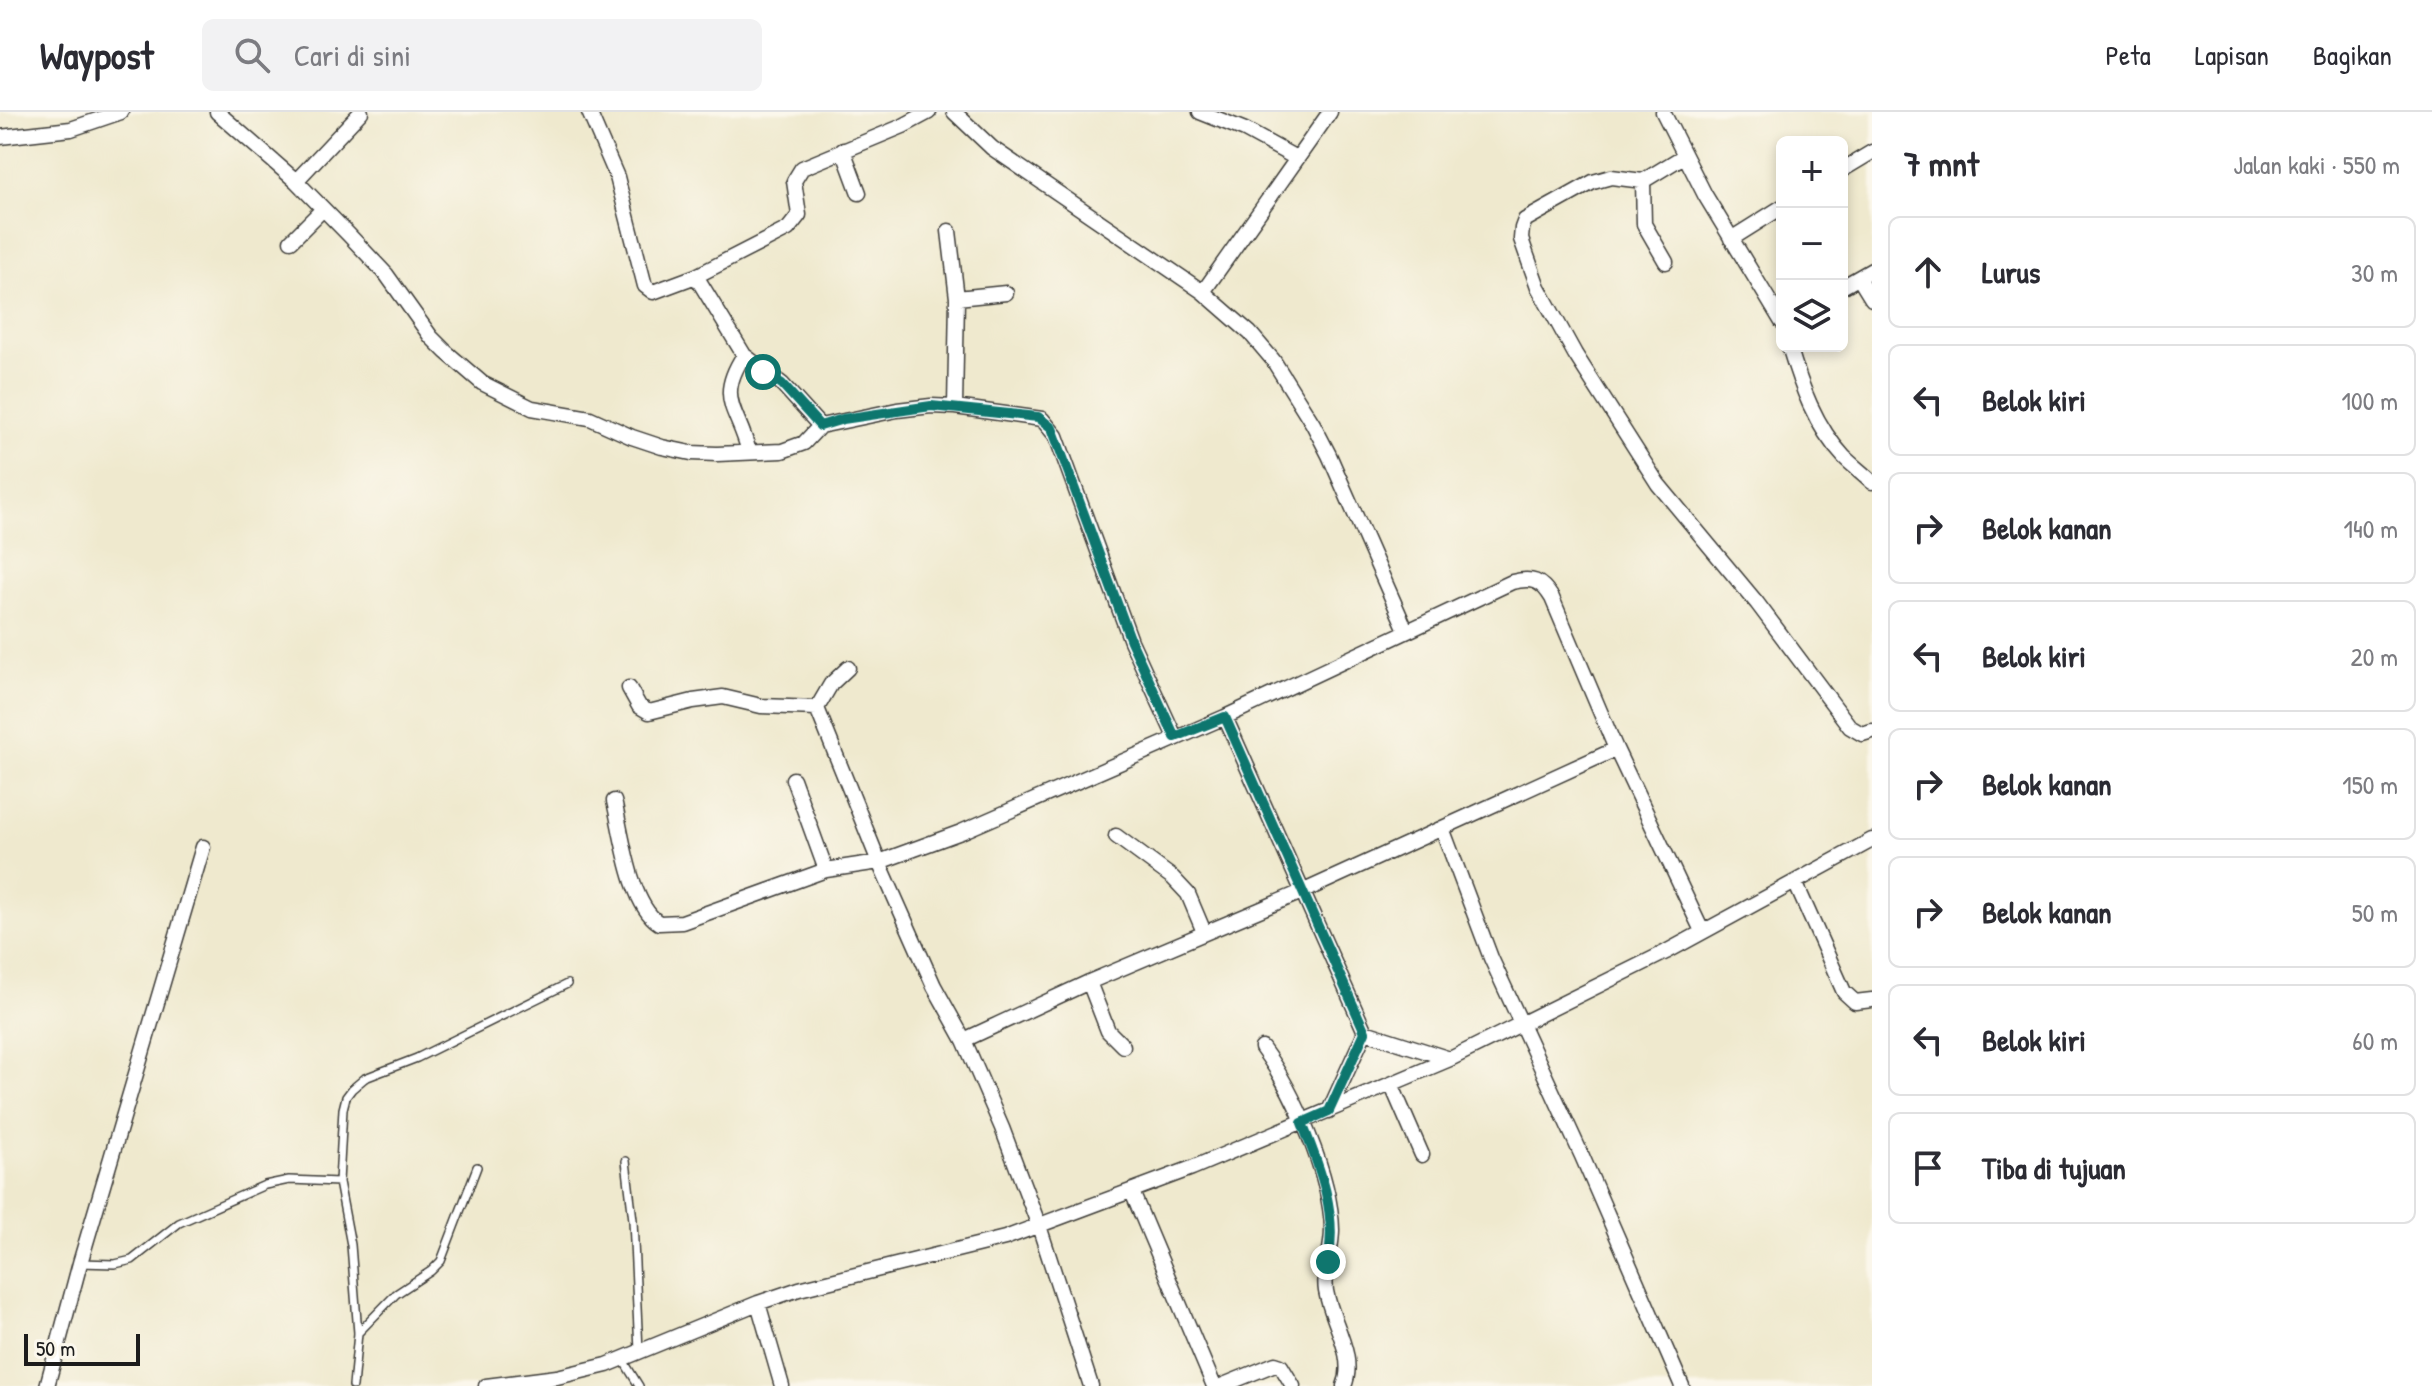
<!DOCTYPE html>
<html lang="id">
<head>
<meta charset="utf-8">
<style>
	:root { --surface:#fff; --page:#f2f2f3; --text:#2b2b33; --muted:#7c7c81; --line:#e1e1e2 }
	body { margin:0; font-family:"Patrick Hand",sans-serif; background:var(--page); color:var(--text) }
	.controls { position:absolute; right:24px; top:24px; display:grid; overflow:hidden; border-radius:12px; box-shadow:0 4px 12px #0003 }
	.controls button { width:72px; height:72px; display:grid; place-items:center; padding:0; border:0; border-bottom:2px solid var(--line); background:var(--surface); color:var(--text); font:40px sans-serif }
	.scale { position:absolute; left:24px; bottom:20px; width:116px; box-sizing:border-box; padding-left:8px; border:4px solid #1c1c1c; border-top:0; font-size:22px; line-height:28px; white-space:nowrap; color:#1c1c1c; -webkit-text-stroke:6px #fbf7ec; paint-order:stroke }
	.stop { position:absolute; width:24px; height:24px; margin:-18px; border:6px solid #0f766e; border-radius:50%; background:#fff }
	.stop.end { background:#0f766e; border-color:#fff; box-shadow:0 2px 8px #0008 }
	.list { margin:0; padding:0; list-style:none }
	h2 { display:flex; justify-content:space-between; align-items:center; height:104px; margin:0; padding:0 32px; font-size:34px }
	h2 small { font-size:26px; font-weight:400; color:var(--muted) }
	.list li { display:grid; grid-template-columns:52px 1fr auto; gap:24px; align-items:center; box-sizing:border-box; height:112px; margin:0 16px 16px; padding:0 16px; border:2px solid var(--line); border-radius:12px }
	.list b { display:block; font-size:30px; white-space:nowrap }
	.list em { font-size:26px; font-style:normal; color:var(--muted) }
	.icon { flex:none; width:44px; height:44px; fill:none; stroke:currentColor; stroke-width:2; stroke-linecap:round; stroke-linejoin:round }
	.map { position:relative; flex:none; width:1872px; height:1274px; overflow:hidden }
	header { display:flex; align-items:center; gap:48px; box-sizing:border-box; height:112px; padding:0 40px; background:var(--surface); border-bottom:2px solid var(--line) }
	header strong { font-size:38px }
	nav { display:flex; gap:44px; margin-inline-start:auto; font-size:28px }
	.search { width:560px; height:72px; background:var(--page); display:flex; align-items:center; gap:20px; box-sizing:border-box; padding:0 28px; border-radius:12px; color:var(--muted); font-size:30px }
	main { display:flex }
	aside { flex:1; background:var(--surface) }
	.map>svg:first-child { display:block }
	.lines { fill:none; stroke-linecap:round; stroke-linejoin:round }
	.service-casing { stroke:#3c3b37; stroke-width:10 }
	.minor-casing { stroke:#3c3b37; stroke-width:17 }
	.service { stroke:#fff; stroke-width:7 }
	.minor { stroke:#fff; stroke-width:14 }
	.route { stroke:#0f766e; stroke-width:10 }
</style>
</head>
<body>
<header>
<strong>Waypost</strong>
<div class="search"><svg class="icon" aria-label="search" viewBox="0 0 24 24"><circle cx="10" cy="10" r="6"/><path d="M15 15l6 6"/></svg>Cari di sini</div>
<nav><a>Peta</a><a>Lapisan</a><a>Bagikan</a></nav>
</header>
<main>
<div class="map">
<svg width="1872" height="1274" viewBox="0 0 1872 1274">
	<rect width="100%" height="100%" fill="#fbf7ec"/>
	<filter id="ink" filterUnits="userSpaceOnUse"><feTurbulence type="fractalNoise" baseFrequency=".0125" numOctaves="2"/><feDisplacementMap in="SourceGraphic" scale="16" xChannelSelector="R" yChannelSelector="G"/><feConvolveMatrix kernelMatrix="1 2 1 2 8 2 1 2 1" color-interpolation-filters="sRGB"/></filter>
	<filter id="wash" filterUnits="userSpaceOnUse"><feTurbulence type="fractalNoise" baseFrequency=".006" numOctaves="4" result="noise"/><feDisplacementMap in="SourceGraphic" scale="32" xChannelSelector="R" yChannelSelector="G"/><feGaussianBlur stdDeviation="1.8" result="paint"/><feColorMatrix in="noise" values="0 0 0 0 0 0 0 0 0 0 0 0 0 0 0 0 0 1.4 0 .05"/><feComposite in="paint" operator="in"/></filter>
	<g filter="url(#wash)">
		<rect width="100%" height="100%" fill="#efe9ce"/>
	</g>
	<g filter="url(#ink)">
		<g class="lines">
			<defs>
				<path id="service" d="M626,1049L633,1108L639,1239
					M80,1151L115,1152L132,1148L179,1111L265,1073L289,1068L339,1070
					M358,1221L396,1182L431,1159L441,1149L477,1055
					M623,1248L639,1274
					M353,1274L358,1221L351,1133L339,1070L343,997L346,985L352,977L365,966L417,946L567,872"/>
				<path id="minor" d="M217,0L296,69L349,123L386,162L431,225L446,240L482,271L532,296L590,306L632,325L662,335L691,341L717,342L782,339L804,331L820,314L897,298L931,294L955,295L1042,307L1056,324L1131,529L1175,625
					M589,0L617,65L645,174L653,180L696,164L788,117L799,103L794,69L802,56L903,14L929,0
					M954,0L992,36L1203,180L1250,221L1273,248L1313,312L1329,343L1406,518
					M1200,0L1245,18L1296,46
					M1663,0L1705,83L1782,210
					M0,25L71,17L121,0
					M843,38L859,81
					M1684,44L1643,69L1611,65L1593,70L1525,108L1522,116L1521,127L1538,175L1575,242L1658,372L1757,491L1850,615L1862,622L1872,619
					M1842,58L1872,40
					M296,69L361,0
					M1643,69L1644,112L1666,150
					M949,119L957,186L955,295
					M1731,127L1782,95
					M291,129L323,97
					M696,164L744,243L782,272L820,314
					M1859,166L1872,187
					M1842,175L1872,158
					M1203,180L1330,0
					M957,186L1006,181
					M1789,234C1801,274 1815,314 1844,345C1853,354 1863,361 1872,370
					M744,243C715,288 738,296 749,340
					M629,576L639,594L649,600L693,589L723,585L761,594L817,596L879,750L934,874L964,928L1002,1016L1039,1114L1091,1274
					M817,596L831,572L848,556
					M1225,605L1365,920L1329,999
					M793,667L826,758
					M614,689C622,722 630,793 659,811L682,810L826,758L879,750L961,720L1225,605L1512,470C1532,465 1541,468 1552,486L1616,637L1702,819
					M1442,716L1491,846L1582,1044L1682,1274
					M1116,724L1173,766L1188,782L1204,820
					M1795,770L1844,880L1855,890L1872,888
					M1089,870L1108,919L1123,934
					M1365,920L1450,947
					M964,928L1089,870L1304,779L1616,637
					M1262,936C1294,979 1331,1064 1332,1118C1332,1139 1323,1159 1326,1179C1331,1209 1357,1244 1344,1274
					M1392,974L1422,1043
					M1132,1080L1214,1274
					M758,1191L782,1274
					M47,1274L80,1151L203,735
					M486,1274L557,1265L607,1253L758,1191L799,1177L1005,1126L1192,1056L1450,947L1666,840L1872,728
					M1221,1274L1275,1252L1281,1254L1293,1274"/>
			</defs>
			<use href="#service" class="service-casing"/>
			<use href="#minor" class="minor-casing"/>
			<use href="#service" class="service"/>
			<use href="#minor" class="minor"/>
		</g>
	</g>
	<g class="lines" filter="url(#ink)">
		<path class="route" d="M763,260L782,272L820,314L843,307L931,294L1038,305L1052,316L1131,529L1175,625L1225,605L1365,920L1329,999L1302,1011C1320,1056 1338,1101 1328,1150"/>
	</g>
</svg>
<div class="controls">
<button>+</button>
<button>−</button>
<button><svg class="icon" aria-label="layers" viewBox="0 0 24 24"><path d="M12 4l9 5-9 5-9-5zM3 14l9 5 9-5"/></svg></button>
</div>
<div class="scale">50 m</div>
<div class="stop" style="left:763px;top:260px"></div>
<div class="stop end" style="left:1328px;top:1150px"></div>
</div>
<aside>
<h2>7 mnt<small>Jalan kaki · 550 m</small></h2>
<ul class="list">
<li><svg class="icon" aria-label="ahead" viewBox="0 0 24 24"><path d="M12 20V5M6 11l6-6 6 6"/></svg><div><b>Lurus</b></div><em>30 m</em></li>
<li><svg class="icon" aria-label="left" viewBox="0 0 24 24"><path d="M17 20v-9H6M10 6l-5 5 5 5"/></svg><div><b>Belok kiri</b></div><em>100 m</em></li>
<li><svg class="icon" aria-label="right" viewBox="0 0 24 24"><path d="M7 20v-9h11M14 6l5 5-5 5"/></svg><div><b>Belok kanan</b></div><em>140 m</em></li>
<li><svg class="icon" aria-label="left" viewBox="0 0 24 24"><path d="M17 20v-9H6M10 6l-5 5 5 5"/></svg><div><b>Belok kiri</b></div><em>20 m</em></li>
<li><svg class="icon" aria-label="right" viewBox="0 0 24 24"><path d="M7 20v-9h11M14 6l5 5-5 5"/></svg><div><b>Belok kanan</b></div><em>150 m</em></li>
<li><svg class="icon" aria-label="right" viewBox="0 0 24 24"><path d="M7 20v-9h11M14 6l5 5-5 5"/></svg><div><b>Belok kanan</b></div><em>50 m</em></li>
<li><svg class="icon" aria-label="left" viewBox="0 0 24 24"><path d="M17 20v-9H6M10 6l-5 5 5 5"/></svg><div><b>Belok kiri</b></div><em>60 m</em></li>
<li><svg class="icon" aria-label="arrive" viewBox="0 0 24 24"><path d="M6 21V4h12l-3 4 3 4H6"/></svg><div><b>Tiba di tujuan</b></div></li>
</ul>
</aside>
</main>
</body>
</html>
